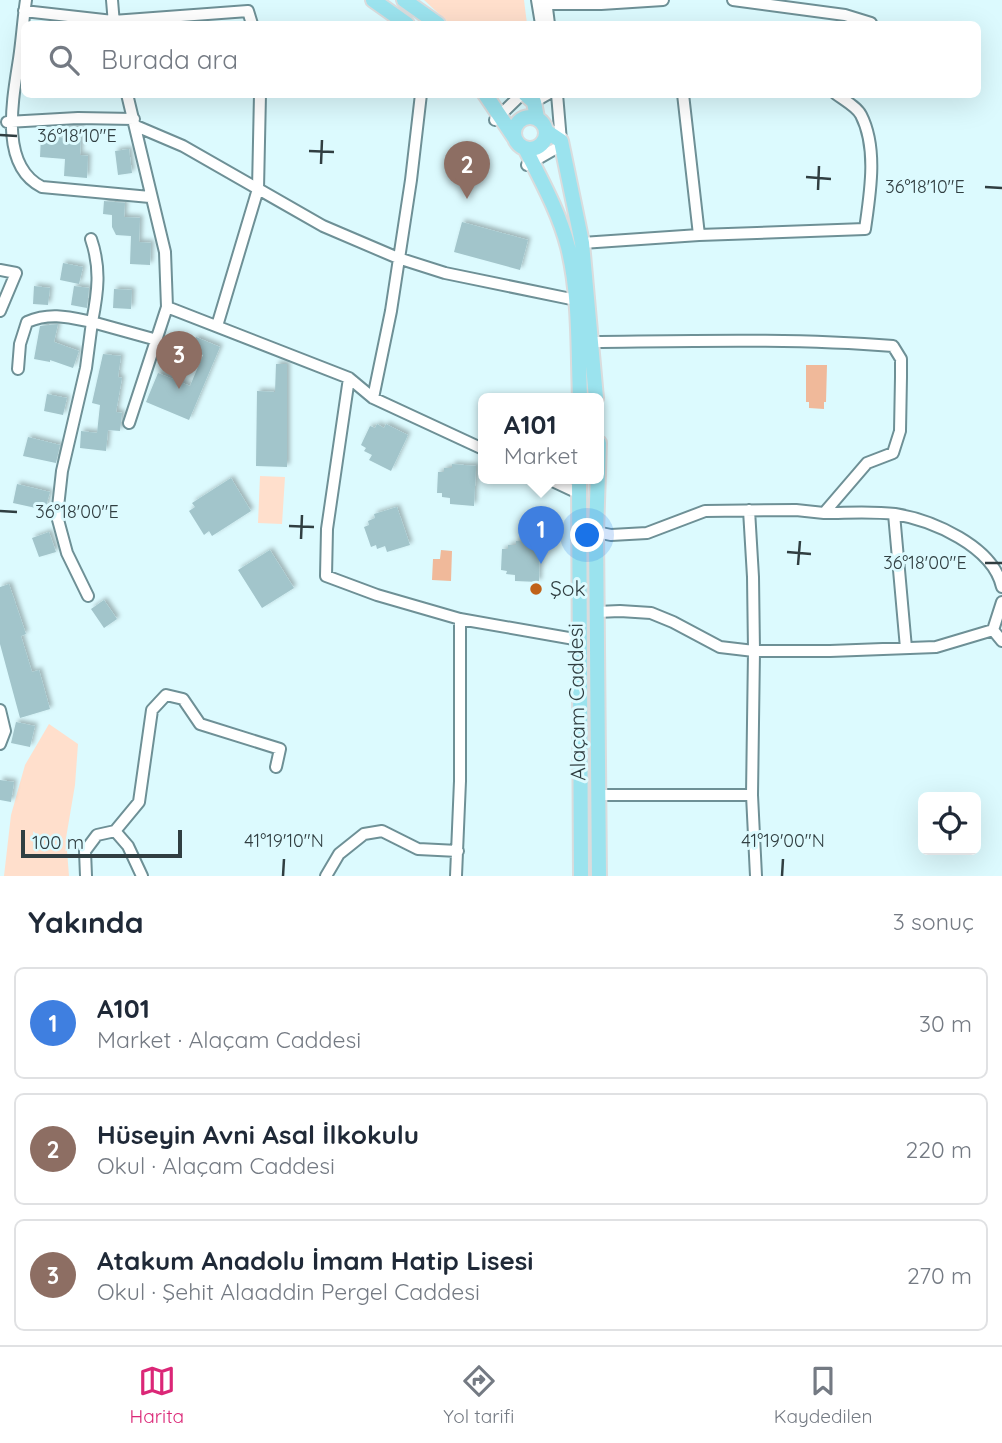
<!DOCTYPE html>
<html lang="tr">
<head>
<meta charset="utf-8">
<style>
	:root { --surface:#fff; --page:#f6f6f7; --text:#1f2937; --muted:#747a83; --line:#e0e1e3; --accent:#db2777 }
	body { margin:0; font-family:Quicksand,sans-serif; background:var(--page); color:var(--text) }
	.controls { position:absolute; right:21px; bottom:21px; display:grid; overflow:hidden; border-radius:10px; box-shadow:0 7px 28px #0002 }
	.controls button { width:63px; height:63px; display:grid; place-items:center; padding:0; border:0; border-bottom:2px solid var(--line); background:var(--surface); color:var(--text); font:35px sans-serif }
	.scale { position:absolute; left:21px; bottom:18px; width:161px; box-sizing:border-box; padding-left:7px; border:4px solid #303e41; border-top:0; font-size:19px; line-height:24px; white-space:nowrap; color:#303e41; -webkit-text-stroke:5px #dcfafe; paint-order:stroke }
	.you { position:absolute; left:588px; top:536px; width:24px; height:24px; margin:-18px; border:5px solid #fff; border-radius:50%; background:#1a73e8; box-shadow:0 0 0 10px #1a73e833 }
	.badge { display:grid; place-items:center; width:46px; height:46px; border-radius:50%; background:var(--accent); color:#fff; font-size:23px; font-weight:700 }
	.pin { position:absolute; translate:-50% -58px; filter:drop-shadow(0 2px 4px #0008) }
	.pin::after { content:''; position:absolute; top:37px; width:24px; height:21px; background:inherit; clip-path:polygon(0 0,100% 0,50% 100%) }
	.popup { position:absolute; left:478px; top:393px; width:126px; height:91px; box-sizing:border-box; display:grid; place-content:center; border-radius:10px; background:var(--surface); filter:drop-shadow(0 2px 5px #0005); font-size:23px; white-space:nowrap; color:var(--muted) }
	.popup b { font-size:26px; color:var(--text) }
	.popup::after { content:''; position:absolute; left:50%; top:100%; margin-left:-14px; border:14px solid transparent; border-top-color:var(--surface) }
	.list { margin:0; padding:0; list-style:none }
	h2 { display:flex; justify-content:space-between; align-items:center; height:91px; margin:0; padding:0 28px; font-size:30px }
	h2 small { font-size:23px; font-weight:400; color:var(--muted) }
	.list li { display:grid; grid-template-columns:46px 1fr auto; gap:21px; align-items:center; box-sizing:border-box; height:112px; margin:0 14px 14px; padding:0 14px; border:2px solid var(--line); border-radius:10px }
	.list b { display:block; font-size:26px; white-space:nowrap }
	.list p { margin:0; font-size:23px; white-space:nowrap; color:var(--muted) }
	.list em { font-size:23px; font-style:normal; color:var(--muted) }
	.icon { flex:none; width:38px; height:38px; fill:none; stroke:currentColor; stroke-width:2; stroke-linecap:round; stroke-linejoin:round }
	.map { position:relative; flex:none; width:1002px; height:876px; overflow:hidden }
	.search { position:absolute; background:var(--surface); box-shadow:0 7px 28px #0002; left:21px; right:21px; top:21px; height:77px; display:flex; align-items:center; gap:18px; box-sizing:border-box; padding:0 24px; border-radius:10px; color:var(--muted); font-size:26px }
	.sheet { height:469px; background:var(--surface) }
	nav { display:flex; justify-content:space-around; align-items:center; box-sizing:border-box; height:98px; border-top:2px solid var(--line); background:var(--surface); font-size:19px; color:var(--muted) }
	nav a { display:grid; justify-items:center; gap:4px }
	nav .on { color:var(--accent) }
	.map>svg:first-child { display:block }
	.green { fill:#ffdfcc }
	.water { fill:#f0b99a }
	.building { fill:#a2c5cb; filter:url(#shadow) }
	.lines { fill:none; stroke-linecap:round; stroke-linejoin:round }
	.minor-casing { stroke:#6e9096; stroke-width:14 }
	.major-casing { stroke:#dadcdd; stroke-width:18 }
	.minor { stroke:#fff; stroke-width:10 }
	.major { stroke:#9be3ee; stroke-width:14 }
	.ticks { fill:none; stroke:#303e41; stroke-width:2.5 }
	.poi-dot { fill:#c06219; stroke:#dcfafe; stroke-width:2.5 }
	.labels { text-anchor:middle; stroke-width:6; stroke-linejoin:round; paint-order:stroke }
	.poi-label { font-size:21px; fill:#303e41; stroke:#dcfafe; text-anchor:start }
	.street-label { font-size:21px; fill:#303e41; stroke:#dcfafe }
	.ticks-label { font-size:18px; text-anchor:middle; fill:#303e41; stroke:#dcfafe; stroke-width:6; stroke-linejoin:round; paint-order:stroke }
</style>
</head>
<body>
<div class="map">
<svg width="1002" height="876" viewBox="0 0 1002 876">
	<defs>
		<filter id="shadow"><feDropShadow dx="3" dy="-3" stdDeviation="2" flood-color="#0004"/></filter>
	</defs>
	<rect width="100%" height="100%" fill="#dcfafe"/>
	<path class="green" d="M424,0H524L527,24H450Z
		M260,476L285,477L282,524L258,523Z
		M49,724L78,744L75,785L66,838L69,876H4L11,815L25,765Z"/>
	<path class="water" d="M806,365H827L826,402H824V409L809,408V402H806Z
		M441,550L452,551L451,581L432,580L433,559H440Z"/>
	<path class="building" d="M66,127H81L80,155L88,156L87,178L64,176L65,159L40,157L41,136L65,138Z
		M129,149L132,173L118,175L115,151Z
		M104,201L125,203L124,217L140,218L139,242L151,243L150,265L130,264L131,236L116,235L112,227V215L103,214Z
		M462,222L528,240L520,270L454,252Z
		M63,263L83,267L79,284L60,280Z
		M34,286L50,288L48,305L33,304Z
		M74,286L89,288L87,308L71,305Z
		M114,289L132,290L131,309L113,308Z
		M58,324L54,342L79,351L73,368L50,360V362L34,359L40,326Z
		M196,337L220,347L189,420L146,402L158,373L190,386L203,355L190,350Z
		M103,354L121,356L118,377L122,378L116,412L122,413L120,431L108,430L106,451L80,448L81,431L97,433L100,405L92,403Z
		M276,364H287V467L256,466L257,391L275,392Z
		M47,394L67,398L63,415L44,411Z
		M377,424L384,428L386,424L408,435L391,471L369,460L372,455L364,451L366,448L361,445L370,426L375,428Z
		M28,437L60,445L56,463L23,456Z
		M452,464L476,466L474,506L450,504V498L442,497V493H437L438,472H444V468H452Z
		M231,478L251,511L212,536L209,531L204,535L189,511L195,507L192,503Z
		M17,484L50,492L45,510L13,503Z
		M397,507L410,545L387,552L385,546L377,549L376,545L371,547L364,527L369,525L368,521L375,518L374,514Z
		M49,532L56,552L39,557L32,538Z
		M516,541L540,542L539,582L515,581V575L506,574L507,571L501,570L502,549H508V545H516Z
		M270,550L294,588L262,608L238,570Z
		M9,584L26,634L21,636L32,672L39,670L50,709L20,718L0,644V587Z
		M104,600L117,619L104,628L91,609Z
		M16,722L35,726L30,747L11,743Z
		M0,780L14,782L11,802L0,800Z"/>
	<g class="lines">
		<defs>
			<path id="minor" d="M26,0C23,20 22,39 19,59C12,103 0,166 42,187L150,197
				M112,0L114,24
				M537,0L541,24
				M546,0L549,24
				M733,0L845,15L871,23L870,24
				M547,4H601L663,0
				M24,11L113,21L248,11L252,24
				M127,94L165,252L167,307L349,378L373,398L483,449
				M557,94L561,141
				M683,94L699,235
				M534,102L548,94
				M495,120L522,94
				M7,122L78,118L134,119
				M136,126L183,146L323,226L398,258L445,273L576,300
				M527,165L562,145
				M582,243L699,235L865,229C870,194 878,148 861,115C857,107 844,100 836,94
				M0,270L16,273L0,311
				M217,326L258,189L260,94
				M592,342C692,341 793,338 893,346L901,359V377L900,431L893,453L867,463L824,513L796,510L705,511L647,533L611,535L596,532
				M18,369L20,344L27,322C50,312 68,317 92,322C98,292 101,268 91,239
				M349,378L327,529L326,576L377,595L460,619L580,640
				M373,398L391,311L411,180L421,94
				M129,423L167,307
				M546,478L578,493
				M749,510L753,577L754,651H830L936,647L993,630L1002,641
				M824,513C847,513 872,511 895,514C932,520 993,546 1002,587
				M894,514L906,648
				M88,596L67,553L57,516L62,471L86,368L92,322L157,340
				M597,612L620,611L651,613L673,622L720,647L754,651L752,795L756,876
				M993,630L1002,602
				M0,710L5,731L0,744
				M599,795H752
				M115,831L139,802L152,710L166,695L183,699L200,724L280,749L276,767
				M86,876L85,851L97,835L115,831L128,846L142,876
				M326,876L339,854L364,834L382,831L418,849L458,851
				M456,876L460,781V619"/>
			<path id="major" d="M373,0L407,24
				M404,0L438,24
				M485,94L514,137
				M525,94L534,102L537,118
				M514 133a16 16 0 1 1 32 0a16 16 0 1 1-32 0Z
				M546,131L561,141L582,243L596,398
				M525,148C541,180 559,212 568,247C580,296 578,348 580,398
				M599,443L596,532L599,876
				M579,478L581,876"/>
		</defs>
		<use href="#minor" class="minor-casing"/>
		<use href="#major" class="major-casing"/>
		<use href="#minor" class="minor"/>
		<use href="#major" class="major"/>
	</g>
	<path class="ticks" d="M0,135L17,136M309,151L334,152M321,164L322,140M806,177L831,179M985,187L1002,188M818,190L819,166M0,511L17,512M289,526L314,527M301,539L302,515M787,552L811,554M985,563H1002M798,565L800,541M283,876L284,859M782,876L783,859"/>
	<circle class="poi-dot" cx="536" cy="589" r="7"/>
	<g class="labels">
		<g class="poi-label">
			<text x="550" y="596">Şok</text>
		</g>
		<g class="street-label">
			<text transform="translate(577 702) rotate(-91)" y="7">Alaçam Caddesi</text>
		</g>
	</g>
	<g class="ticks-label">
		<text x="77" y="142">36°18'10"E</text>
		<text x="925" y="193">36°18'10"E</text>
		<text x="77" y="518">36°18'00"E</text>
		<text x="925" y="569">36°18'00"E</text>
		<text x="284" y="847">41°19'10"N</text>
		<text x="783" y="847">41°19'00"N</text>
	</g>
</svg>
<div class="controls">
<button><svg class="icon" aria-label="locate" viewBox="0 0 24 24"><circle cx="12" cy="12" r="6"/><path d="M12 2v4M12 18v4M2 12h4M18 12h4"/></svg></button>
</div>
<div class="scale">100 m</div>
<div class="you"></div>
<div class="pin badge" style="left:541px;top:564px;background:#3f7fe0">1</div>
<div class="popup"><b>A101</b>Market</div>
<div class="pin badge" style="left:467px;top:199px;background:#8d6e63">2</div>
<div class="pin badge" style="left:179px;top:389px;background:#8d6e63">3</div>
<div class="search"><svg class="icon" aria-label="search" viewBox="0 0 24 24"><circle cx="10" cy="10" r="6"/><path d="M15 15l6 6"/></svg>Burada ara</div>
</div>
<section class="sheet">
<h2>Yakında<small>3 sonuç</small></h2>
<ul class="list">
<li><span class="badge" style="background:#3f7fe0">1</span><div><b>A101</b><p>Market · Alaçam Caddesi</p></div><em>30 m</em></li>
<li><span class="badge" style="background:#8d6e63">2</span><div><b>Hüseyin Avni Asal İlkokulu</b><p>Okul · Alaçam Caddesi</p></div><em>220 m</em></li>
<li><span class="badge" style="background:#8d6e63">3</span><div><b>Atakum Anadolu İmam Hatip Lisesi</b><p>Okul · Şehit Alaaddin Pergel Caddesi</p></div><em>270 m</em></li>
</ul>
</section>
<nav>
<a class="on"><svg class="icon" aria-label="map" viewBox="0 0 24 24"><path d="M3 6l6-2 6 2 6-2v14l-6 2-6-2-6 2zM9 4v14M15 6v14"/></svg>Harita</a>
<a><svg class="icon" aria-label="directions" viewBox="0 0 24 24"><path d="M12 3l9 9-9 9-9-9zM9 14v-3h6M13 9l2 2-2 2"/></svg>Yol tarifi</a>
<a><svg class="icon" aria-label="saved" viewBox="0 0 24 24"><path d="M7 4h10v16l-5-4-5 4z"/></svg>Kaydedilen</a>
</nav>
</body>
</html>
